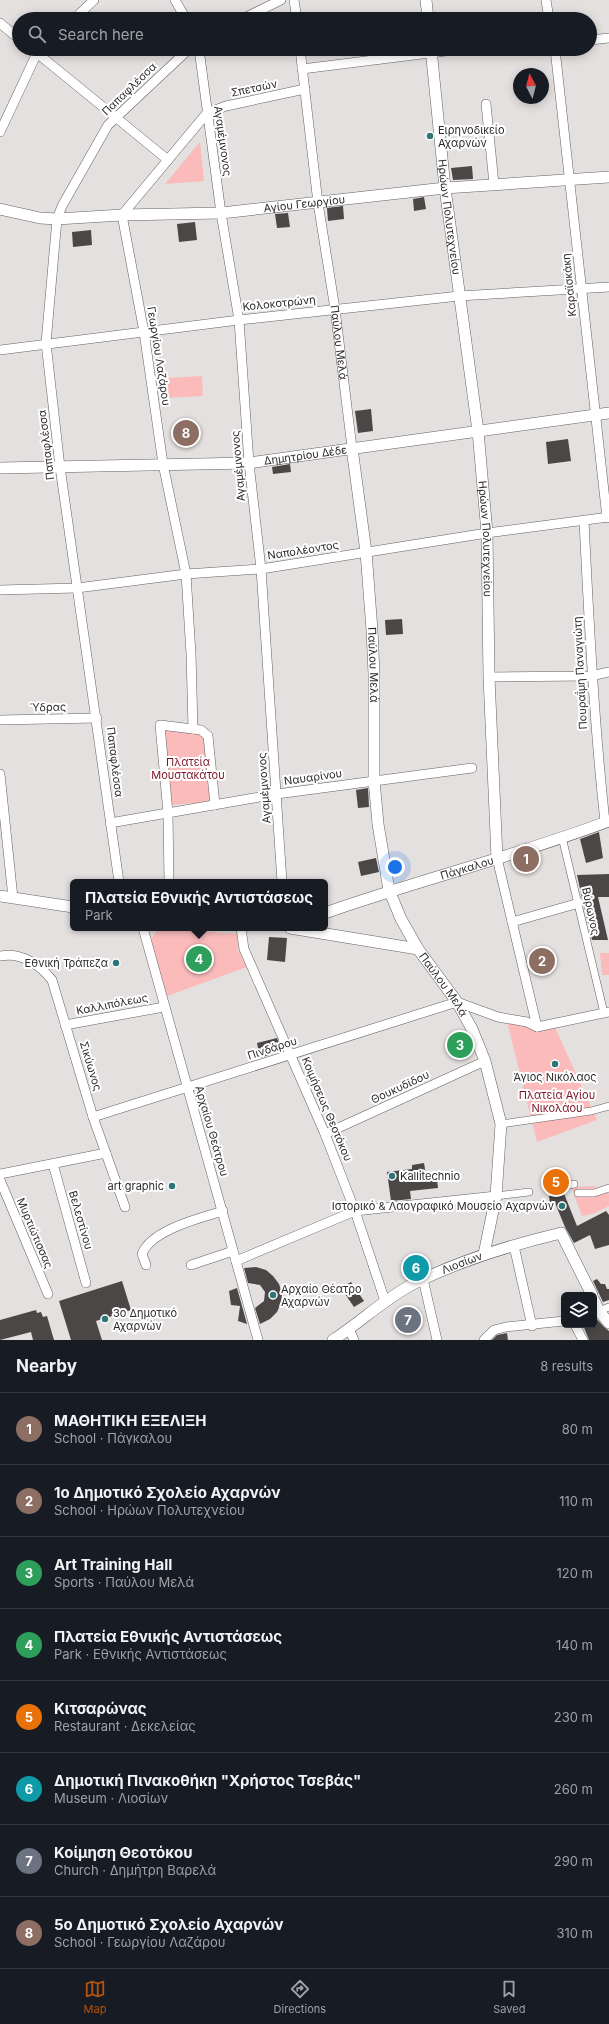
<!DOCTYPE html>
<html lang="en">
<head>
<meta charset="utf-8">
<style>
	:root { --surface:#171b24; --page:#242831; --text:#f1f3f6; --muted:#9ea1a6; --line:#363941; --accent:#b45309 }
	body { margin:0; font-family:Inter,sans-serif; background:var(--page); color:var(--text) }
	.controls { position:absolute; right:12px; bottom:12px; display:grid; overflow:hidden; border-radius:6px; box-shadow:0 2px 10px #0003 }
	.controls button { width:36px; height:36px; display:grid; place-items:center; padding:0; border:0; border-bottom:1px solid var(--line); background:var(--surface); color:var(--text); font:20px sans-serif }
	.compass { position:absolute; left:513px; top:68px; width:36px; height:36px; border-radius:50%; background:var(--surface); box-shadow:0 2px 10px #0003; rotate:353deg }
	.you { position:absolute; left:395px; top:867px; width:14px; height:14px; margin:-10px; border:3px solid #fff; border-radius:50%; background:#1a73e8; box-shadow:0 0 0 6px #1a73e833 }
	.badge { display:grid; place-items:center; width:26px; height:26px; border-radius:50%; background:var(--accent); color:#fff; font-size:13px; font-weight:700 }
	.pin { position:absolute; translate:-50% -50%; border:2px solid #fff; box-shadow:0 1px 4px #0006 }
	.popup { position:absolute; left:70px; top:879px; width:258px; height:52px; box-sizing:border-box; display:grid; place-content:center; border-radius:6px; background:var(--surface); filter:drop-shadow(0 1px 3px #0005); font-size:13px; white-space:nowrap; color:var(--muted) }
	.popup b { font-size:15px; color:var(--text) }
	.popup::after { content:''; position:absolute; left:50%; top:100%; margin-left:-8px; border:8px solid transparent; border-top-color:var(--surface) }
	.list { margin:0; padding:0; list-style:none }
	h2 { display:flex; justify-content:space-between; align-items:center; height:52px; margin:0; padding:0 16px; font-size:17px }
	h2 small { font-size:13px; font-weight:400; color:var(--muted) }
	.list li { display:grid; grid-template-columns:26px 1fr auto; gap:12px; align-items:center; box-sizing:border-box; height:72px; padding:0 16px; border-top:1px solid var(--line) }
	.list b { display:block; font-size:15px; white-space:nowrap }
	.list p { margin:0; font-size:13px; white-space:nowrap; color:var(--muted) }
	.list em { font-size:13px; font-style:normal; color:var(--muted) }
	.icon { flex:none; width:22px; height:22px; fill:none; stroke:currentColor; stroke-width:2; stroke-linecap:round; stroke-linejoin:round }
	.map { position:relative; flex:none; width:609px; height:1340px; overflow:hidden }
	.search { position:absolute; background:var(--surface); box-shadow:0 2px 10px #0003; left:12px; right:12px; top:12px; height:44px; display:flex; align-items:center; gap:10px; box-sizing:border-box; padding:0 14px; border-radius:22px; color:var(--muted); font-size:15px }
	.sheet { height:628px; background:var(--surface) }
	nav { display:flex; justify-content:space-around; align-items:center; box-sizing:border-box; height:56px; border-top:1px solid var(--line); background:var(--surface); font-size:11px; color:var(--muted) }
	nav a { display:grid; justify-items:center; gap:2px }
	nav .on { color:var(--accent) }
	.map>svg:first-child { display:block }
	.green { fill:#fbbbbb }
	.building { fill:#4a4746 }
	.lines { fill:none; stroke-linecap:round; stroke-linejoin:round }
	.pedestrian-casing { stroke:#646060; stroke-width:8 }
	.minor-casing { stroke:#646060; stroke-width:10 }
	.tertiary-casing { stroke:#646060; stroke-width:12 }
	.pedestrian { stroke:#fff; stroke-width:7 }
	.minor { stroke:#fff; stroke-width:9 }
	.tertiary { stroke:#fff; stroke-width:11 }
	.poi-dot { fill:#2c7677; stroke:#fff; stroke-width:1.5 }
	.labels { text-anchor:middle; stroke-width:4; stroke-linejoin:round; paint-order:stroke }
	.street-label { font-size:11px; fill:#2c2b2b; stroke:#fff }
	.poi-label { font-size:11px; fill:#2c2b2b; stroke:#fff; text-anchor:start }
	.park-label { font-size:11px; fill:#7a1325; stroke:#fff }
</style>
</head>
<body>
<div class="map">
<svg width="609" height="1340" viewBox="0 0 609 1340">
	<rect width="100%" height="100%" fill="#e5e0e0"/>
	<path class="green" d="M200,142L204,181L165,184Z
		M202,376L203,396L164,398L165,378Z
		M165,730L198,734L207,740L210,802L170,805Z
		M159,928L237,934L238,950L247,967L167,996L150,940Z
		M600,953H609V975H602Z
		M507,1022L553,1023L597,1120L537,1142Z
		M595,1186L597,1192L606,1189L609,1195V1206L595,1213L582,1216L571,1187Z"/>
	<path class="building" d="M472,166L473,179L453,180L451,168Z
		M424,197L426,209L414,211L413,199Z
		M343,206L344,219L328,221L327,208Z
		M288,213L290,227L277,228L275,214Z
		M195,222L197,240L179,242L177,224Z
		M91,230L92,245L73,247L72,232Z
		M371,409L373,431L358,433L355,411Z
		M568,439L571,461L548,464L546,442Z
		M290,464L291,472L273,474L272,467Z
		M402,619L403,634L386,635L385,620Z
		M368,788L369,807L358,808L356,790Z
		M599,832L603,858L586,863L580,839Z
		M376,858L379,872L361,876L358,862Z
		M609,874V897H598L608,940H592L584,906L585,902L582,898L577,875Z
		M269,937L287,938L285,962L267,960Z
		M466,1032L473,1052L461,1057L459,1051L453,1053L448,1038Z
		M277,1038L280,1046L267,1049L269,1055L260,1058L257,1043Z
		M424,1163L427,1181L437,1179L438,1188L410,1191L411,1199L391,1201L387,1172L412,1169V1165Z
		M563,1191L577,1226L606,1211L609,1215V1245L595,1249L590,1235L574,1243L565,1227L555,1203L550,1205L549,1196Z
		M256,1267L266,1270L273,1276L279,1284L282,1293L281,1303L277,1312L270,1319L260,1324L255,1308L264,1301L265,1292L260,1285L248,1283L244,1268Z
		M597,1279L601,1284H605L607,1289H609V1300L603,1302L593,1281Z
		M122,1281L131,1310L96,1321L102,1340H71L59,1301Z
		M351,1282L364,1301L354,1307L341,1288Z
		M237,1288L247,1324L238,1321L240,1306L231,1305L229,1291Z
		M36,1310L37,1313L41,1312L43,1317L47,1316L54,1340H33L31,1332L0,1340V1320Z
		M594,1316L604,1327L609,1331V1340H589L583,1325H594Z
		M507,1333L508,1340H492L497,1335Z"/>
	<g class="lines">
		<defs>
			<path id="pedestrian" d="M562,837L604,1013
				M501,1124L591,1111L609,1106
				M549,1189L574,1184
				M578,1193H594L609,1188
				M496,1196L529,1192
				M599,1311L609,1307"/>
			<g id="minor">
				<path d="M175,0L186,19"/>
				<path d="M294,0L297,19"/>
				<path d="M546,0L549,19"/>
				<path d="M74,19L94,0"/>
				<path d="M242,19L281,0"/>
				<path d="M0,23L19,39"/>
				<path d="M590,40L609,38"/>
				<path d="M32,49L168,160"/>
				<path d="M199,49L221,213L239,320L249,463L261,569L282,882"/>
				<path id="s1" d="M300,49L318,203L335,309L352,448"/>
				<path d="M555,49L607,518"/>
				<path d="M302,69L462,49"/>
				<path d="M486,104L494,184"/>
				<path d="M0,132L37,53L42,49"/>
				<path d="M0,350L239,320L459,296L609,287"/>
				<path d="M584,521C589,622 594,722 605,822"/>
				<path d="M0,590L77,588L186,574L261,569L487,533L609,517"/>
				<path d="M489,677L591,676L609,672"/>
				<path d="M0,720L97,718"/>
				<path d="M193,729L191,654L186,574L163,464L144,332L122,215L207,113L226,106L305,89"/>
				<path d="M0,774L13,898"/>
				<path d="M110,823L277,794L472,768"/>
				<path d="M497,858L537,1027"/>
				<path d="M119,882L60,467L46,343L57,219L62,206L108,125L189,49"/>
				<path d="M169,882L168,813L160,725L201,730L208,736L215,805"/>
				<path d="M512,922L579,903"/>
				<path d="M143,928L258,1340"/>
				<path d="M241,928L244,949L325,1134L355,1211L385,1301"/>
				<path d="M0,956C21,952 39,964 52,980L93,1117L125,1207"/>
				<path d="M65,1025L164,1007"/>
				<path d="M93,1117L457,1002L498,1017L527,1022L537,1027L609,1012"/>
				<path d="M325,1134L485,1061"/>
				<path d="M53,1164L86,1283"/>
				<path d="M0,1174L106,1153"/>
				<path d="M0,1180L48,1294"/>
				<path d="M514,1246L532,1326"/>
				<path d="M236,1261L355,1211L496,1196"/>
				<path d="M146,1265L142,1254C151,1230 200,1218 223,1211"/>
				<path d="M191,1265L233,1251"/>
				<path d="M423,1279L437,1340"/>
				<path d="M575,1325L583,1340"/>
				<path d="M349,1329L354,1340"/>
				<path d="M484,1340L494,1330L506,1327L564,1321"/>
			</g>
			<g id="tertiary">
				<path d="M426,0L428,19"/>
				<path id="s2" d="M431,49L445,188L478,431L487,533L489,677L497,858"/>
				<path id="s3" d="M0,209L40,218L57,219L122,215L221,213L445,188L609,177"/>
				<path id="s4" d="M352,448L366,552L372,630L374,674V780L378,824L389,890L401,919L418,949L457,1002L472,1029L485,1061L501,1124L496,1196L484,1254"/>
				<path id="s5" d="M0,468L249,463L609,413"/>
				<path d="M0,896L73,907"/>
				<path id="s6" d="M325,913C419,880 516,856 609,821"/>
				<path d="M290,928L418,949"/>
				<path d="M594,1300L599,1311L609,1323"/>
				<path id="s7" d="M333,1340C361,1322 385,1298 415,1283C461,1260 511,1245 561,1233L592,1295"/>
			</g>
		</defs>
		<use href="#pedestrian" class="pedestrian-casing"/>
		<use href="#minor" class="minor-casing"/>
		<use href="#tertiary" class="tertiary-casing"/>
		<use href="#pedestrian" class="pedestrian"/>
		<use href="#minor" class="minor"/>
		<use href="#tertiary" class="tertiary"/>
	</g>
	<g class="poi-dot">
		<circle cx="430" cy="136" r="4"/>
		<circle cx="116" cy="963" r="4"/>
		<circle cx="555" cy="1064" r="4"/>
		<circle cx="392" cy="1176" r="4"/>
		<circle cx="172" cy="1186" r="4"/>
		<circle cx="562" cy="1206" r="4"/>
		<circle cx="273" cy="1295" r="4"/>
		<circle cx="105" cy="1319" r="4"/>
	</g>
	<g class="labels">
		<g class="street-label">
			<text transform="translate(254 88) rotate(-12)" y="4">Σπετσών</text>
			<text transform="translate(129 89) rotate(-44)" y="4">Παπαφλέσσα</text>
			<text transform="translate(223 141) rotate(82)" y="4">Αγαμέμνονος</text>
			<text dy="4" stroke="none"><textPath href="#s3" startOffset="306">Αγίου Γεωργίου</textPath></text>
			<text dy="4" stroke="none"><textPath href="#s2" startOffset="169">Ηρώων Πολυτεχνείου</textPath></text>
			<text transform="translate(569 285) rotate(-96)" y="4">Καραϊσκάκη</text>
			<text transform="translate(279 303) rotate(-6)" y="4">Κολοκοτρώνη</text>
			<text dy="4" stroke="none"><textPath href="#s1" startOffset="296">Παύλου Μελά</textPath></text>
			<text transform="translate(159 356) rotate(81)" y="4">Γεωργίου Λαζάρου</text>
			<text transform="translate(46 445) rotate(-97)" y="4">Παπαφλέσσα</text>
			<text dy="4" stroke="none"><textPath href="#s5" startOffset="306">Δημητρίου Δέδε</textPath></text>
			<text transform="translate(238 466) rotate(-95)" y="4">Αγαμέμνονος</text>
			<text dy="4" stroke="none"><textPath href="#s2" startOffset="493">Ηρώων Πολυτεχνείου</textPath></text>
			<text transform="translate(303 550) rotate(-9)" y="4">Ναπολέοντος</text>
			<text dy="4" stroke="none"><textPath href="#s4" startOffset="218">Παύλου Μελά</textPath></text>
			<text transform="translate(580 673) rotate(-93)" y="4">Πουραΐμη Παναγιώτη</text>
			<text transform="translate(48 707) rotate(-1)" y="4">Ύδρας</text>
			<text transform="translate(115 762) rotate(83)" y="4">Παπαφλέσσα</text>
			<text transform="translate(313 777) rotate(-8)" y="4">Ναυαρίνου</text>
			<text transform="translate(264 788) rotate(-94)" y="4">Αγαμέμνονος</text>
			<text dy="4" stroke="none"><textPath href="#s6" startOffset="149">Πάγκαλου</textPath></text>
			<text transform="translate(591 911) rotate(78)" y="4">Βύρωνος</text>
			<text dy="4" stroke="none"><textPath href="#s4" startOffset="554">Παύλου Μελά</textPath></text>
			<text transform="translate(112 1004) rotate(-11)" y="4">Καλλιπόλεως</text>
			<text transform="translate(272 1048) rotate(-18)" y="4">Πινδάρου</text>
			<text transform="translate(91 1066) rotate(73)" y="4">Σικύωνος</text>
			<text transform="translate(400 1087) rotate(-25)" y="4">Θουκυδίδου</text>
			<text transform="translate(327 1109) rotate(67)" y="4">Κοιμήσεως Θεοτόκου</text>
			<text transform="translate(212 1131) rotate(74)" y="4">Αρχαίου Θεάτρου</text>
			<text transform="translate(81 1220) rotate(74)" y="4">Βελεστίνου</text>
			<text transform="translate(35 1233) rotate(67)" y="4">Μυρτιώτισσας</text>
			<text dy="4" stroke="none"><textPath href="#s7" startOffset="151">Λιοσίων</textPath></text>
		</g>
		<g class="poi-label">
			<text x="438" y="134">Ειρηνοδικείο<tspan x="438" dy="13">Αχαρνών</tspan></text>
			<text x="108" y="967" text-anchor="end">Εθνική Τράπεζα</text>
			<text x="555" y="1081" text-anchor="middle">Άγιος Νικόλαος</text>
			<text x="400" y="1180">Kallitechnio</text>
			<text x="164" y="1190" text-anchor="end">art graphic</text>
			<text x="554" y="1210" text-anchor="end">Ιστορικό &amp; Λαογραφικό Μουσείο Αχαρνών</text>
			<text x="281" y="1293">Αρχαίο Θέατρο<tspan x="281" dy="13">Αχαρνών</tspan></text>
			<text x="113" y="1317">3ο Δημοτικό<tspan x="113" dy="13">Αχαρνών</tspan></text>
		</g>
		<g class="park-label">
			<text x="188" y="766">Πλατεία<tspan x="188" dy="13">Μουστακάτου</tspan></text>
			<text x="557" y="1099">Πλατεία Αγίου<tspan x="557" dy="13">Νικολάου</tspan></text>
		</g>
	</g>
</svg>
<div class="controls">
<button><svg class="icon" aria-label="layers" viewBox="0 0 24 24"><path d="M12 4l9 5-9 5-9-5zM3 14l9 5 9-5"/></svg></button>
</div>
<svg class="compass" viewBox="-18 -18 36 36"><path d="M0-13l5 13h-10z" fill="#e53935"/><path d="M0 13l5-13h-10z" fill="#9ea1a6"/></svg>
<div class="you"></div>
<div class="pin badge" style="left:526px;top:859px;background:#8d6e63">1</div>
<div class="pin badge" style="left:542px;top:961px;background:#8d6e63">2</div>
<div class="pin badge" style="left:460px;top:1045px;background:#2e9e5b">3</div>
<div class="pin badge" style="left:199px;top:959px;background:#2e9e5b">4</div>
<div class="popup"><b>Πλατεία Εθνικής Αντιστάσεως</b>Park</div>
<div class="pin badge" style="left:556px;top:1182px;background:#e8710a">5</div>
<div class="pin badge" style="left:416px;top:1268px;background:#0f9aa8">6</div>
<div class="pin badge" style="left:408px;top:1320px;background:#6b7280">7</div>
<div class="pin badge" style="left:186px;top:433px;background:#8d6e63">8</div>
<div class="search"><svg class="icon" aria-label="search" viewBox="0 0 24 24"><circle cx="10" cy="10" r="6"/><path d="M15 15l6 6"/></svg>Search here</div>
</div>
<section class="sheet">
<h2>Nearby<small>8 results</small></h2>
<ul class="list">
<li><span class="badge" style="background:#8d6e63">1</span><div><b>ΜΑΘΗΤΙΚΗ ΕΞΕΛΙΞΗ</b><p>School · Πάγκαλου</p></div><em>80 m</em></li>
<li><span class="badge" style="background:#8d6e63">2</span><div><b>1ο Δημοτικό Σχολείο Αχαρνών</b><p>School · Ηρώων Πολυτεχνείου</p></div><em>110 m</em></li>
<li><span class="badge" style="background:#2e9e5b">3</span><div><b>Art Training Hall</b><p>Sports · Παύλου Μελά</p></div><em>120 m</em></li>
<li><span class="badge" style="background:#2e9e5b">4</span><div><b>Πλατεία Εθνικής Αντιστάσεως</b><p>Park · Εθνικής Αντιστάσεως</p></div><em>140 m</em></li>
<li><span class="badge" style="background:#e8710a">5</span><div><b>Κιτσαρώνας</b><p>Restaurant · Δεκελείας</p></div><em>230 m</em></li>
<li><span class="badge" style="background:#0f9aa8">6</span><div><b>Δημοτική Πινακοθήκη &quot;Χρήστος Τσεβάς&quot;</b><p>Museum · Λιοσίων</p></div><em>260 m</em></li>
<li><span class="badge" style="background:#6b7280">7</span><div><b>Κοίμηση Θεοτόκου</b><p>Church · Δημήτρη Βαρελά</p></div><em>290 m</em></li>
<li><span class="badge" style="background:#8d6e63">8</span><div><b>5ο Δημοτικό Σχολείο Αχαρνών</b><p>School · Γεωργίου Λαζάρου</p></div><em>310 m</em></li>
</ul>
</section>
<nav>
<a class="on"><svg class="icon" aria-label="map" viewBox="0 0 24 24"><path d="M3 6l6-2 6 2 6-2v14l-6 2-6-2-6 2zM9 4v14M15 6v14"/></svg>Map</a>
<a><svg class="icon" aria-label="directions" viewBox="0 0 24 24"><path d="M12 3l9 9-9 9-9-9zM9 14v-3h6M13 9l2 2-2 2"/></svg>Directions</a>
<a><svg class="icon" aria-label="saved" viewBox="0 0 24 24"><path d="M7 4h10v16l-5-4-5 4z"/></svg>Saved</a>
</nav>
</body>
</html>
